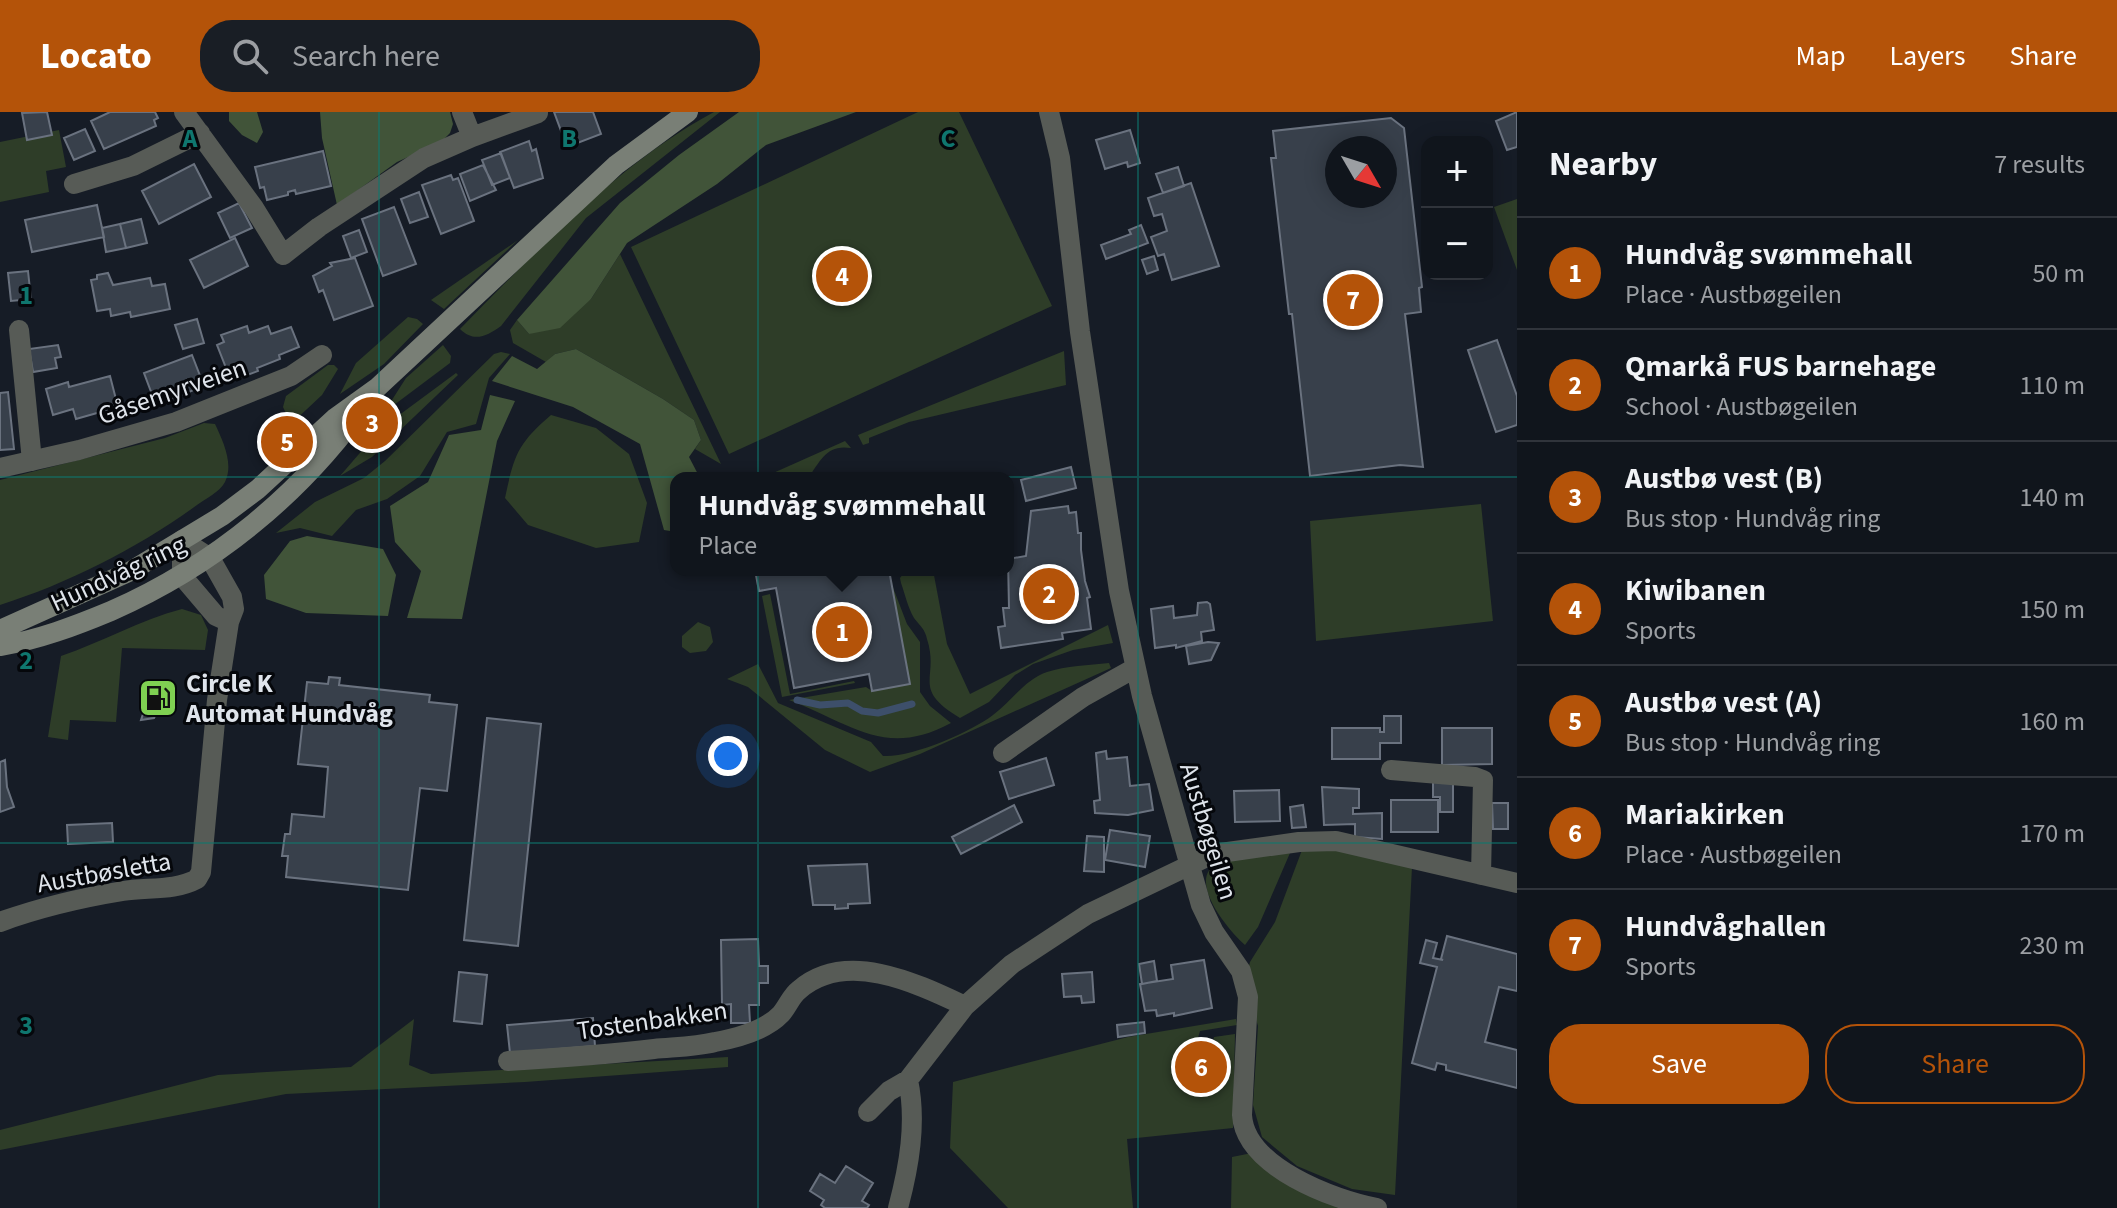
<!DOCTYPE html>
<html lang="en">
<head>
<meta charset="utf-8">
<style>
	:root { --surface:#10151c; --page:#191e25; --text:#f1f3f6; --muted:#9c9fa3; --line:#30343b; --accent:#b45309 }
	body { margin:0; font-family:"Source Sans 3",sans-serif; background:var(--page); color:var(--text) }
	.controls { position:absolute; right:24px; top:24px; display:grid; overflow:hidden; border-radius:16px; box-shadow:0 4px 20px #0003 }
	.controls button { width:72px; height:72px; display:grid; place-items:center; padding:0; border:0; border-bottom:2px solid var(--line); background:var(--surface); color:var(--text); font:40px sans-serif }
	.compass { position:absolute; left:1325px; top:24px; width:72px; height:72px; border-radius:50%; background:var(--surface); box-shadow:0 4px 20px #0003; rotate:129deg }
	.you { position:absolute; left:728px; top:644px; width:28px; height:28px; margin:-20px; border:6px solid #fff; border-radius:50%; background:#1a73e8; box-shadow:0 0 0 12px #1a73e833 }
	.badge { display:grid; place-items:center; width:52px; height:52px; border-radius:50%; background:var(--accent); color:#fff; font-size:26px; font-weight:700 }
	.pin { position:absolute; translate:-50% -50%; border:4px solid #fff; box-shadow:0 2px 8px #0006 }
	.popup { position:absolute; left:670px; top:360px; width:344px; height:104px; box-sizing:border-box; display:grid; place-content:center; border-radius:16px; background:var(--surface); filter:drop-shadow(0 2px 6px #0005); font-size:26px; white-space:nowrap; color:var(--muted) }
	.popup b { font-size:30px; color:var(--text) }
	.popup::after { content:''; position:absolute; left:50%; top:100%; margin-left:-16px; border:16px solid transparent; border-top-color:var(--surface) }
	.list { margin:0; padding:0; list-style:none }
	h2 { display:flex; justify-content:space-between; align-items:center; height:104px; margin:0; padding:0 32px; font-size:34px }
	h2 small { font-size:26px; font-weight:400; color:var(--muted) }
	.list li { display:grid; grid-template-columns:52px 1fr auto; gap:24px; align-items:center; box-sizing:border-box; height:112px; padding:0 32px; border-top:2px solid var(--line) }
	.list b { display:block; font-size:30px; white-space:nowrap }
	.list p { margin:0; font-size:26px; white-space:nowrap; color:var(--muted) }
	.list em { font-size:26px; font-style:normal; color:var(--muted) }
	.actions { display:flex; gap:16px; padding:24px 32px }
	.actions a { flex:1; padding:18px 0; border:2px solid var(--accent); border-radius:32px; text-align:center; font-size:28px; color:var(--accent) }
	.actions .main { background:var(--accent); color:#fff }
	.icon { flex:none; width:44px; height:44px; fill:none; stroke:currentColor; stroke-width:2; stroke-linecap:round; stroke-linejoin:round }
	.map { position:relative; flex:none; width:1517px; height:1096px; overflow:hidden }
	header { display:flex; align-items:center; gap:48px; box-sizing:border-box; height:112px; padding:0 40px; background:var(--accent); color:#fff }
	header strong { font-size:38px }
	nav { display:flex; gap:44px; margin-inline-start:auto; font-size:28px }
	.search { width:560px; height:72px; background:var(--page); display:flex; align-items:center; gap:20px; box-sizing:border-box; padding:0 28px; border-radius:32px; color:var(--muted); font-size:30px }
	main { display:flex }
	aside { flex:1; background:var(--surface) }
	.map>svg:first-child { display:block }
	.green { fill:#2e3d28 }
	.forest { fill:#415439 }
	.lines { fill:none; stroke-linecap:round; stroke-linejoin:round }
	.stream { stroke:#3d4f6a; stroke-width:7 }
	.building { fill:#38404b; stroke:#6a727f; stroke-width:2; fill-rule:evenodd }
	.street { stroke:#575b56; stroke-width:20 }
	.secondary { stroke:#797f76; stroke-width:20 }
	.grid { fill:none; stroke:#0f766e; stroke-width:2; stroke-opacity:0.55 }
	.labels { text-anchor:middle; stroke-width:6; stroke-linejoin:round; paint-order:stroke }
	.street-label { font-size:26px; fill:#dfe4eb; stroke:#05070b }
	.poi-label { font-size:26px; font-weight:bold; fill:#dfe4eb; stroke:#05070b; text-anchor:start }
	.grid-label { font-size:26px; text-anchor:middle; font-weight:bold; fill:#0f766e; stroke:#05070b; stroke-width:6; stroke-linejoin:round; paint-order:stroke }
</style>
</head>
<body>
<header>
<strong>Locato</strong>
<div class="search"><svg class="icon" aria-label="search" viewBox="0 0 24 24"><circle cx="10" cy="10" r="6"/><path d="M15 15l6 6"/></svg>Search here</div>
<nav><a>Map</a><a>Layers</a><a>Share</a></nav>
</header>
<main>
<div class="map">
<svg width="1517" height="1096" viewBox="0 0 1517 1096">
	<rect width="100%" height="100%" fill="#161c26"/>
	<path class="green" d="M714,0H720L586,106L501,214C487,224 474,231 460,217C537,139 617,52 714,0Z
		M918,0H959L1052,194L729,342L631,135Z
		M59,18L66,55L46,59L49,80L0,90V30Z
		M1517,87V158L1494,95Z
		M518,128L444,197L431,188Z
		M620,142L721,352L695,337L701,328L694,308L663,287L576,237L555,242L546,250L513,231L510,218L517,208L529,222L591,187Z
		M408,205L417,207L423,212L384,252L340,282L356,251Z
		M443,233L451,244L450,251L390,296V291L406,266Z
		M1064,239L1066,273L909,310L869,326V331L863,333L858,323Z
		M501,240L510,242L489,266L476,312L447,320L420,364L387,387L356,398L332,424L300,416L276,421L315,390L364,366L385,349L494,242Z
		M328,253H334L338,257L322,283L291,312L283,295L286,284Z
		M456,261L458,263L372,345L340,364L371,328L377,332L388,319L383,315Z
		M551,303L596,316L629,342L647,391L639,430L596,436L528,413L505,386C514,344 517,332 551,303Z
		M204,311L215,312C223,329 234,352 225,370C220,380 205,387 197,393C138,436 69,471 0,493V368L165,326Z
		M845,329L851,336C827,332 821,348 808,366H762Z
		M1481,392L1493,509L1316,529L1310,409Z
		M906,458H933L947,532L970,582L1108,513L1113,531L1073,538L1033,552L1015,563L989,590L960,606C910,576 940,567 927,527C925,517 920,514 914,506C908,496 905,482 901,471L900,466Z
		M892,473L907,512L920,530V580L930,594L951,611C884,647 851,611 789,588L866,575L872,579L910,571Z
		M770,482L790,582L854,569L855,571L782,585L762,484Z
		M182,497L201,503L208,518L205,538L122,536L116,610L70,608L68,628L48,625L61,544C102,530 140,508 182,497Z
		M698,510L710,515L713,530L706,539L690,541L682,535V524Z
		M1109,551L1111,556L920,642L870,660L825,638L748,575L727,567L758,552L778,591L871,630L883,644C911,646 971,620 993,603C1012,589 1024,568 1047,560C1066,554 1089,553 1109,551Z
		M1334,736L1412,755L1395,1083L1352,1077L1297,1054L1262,1025L1253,993L1258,914L1245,869L1250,850L1275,810L1302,738Z
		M1290,741L1258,815L1245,833C1229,819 1183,765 1220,750C1234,744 1274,743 1290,741Z
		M414,907L409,953L431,962L728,945V955L525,970L286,982L0,1038V1018L218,963L351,955Z
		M1236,907L1237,913L1200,919L1186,967L1196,971L1206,963L1214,925L1235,922L1233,1016L1127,1027L1133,1096H1008L950,1036L953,970L1128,925Z
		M1252,1041L1351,1096H1231L1232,1045Z"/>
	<path class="forest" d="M229,0H257L263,20L257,31L242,23L229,9Z
		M320,0H450L453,12L450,21L441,30L397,50L337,93L322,26Z
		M739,0H856L766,33L717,72L627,131L591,187L560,216L529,222L517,208L620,91L679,43Z
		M576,237L663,287L694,308L701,328L689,345L700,366H676V420L664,418L640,332L573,295L492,269L512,244L537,257L555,242Z
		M490,283L515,289L497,329L462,507L407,506L421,459L395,430L390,394L428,370L449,323L481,318Z
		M307,424L383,437L396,463L388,504L306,501L266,487L264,463L290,429Z"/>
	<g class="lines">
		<path class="stream" d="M797,588L820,593L848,591L862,599L878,601L912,592"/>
	</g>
	<path class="building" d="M47,0L52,23L27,28L22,1Z
		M110,0H155L158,6L154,8L156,14L104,37L91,9Z
		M554,0H593L601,22L567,35Z
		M1517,0V35L1507,38L1496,9Z
		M1391,6L1404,16L1422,175L1419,176L1421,200L1405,202L1423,355L1400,353L1310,364L1292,202H1289L1271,46H1276L1273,19ZM1337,36H1385V84H1337Z
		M85,17L95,39L74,48L64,26Z
		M1130,18L1140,51L1128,55L1127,50L1105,57L1096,28Z
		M529,29L532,39L536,37L543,66L514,76L500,40Z
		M323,39L331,74L296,82L295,78L288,80V83L267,88L264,75L260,76L255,55Z
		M501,41L510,66L492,73L482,48Z
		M194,52L211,85L159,112L142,79Z
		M483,53L496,78L470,89L460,62Z
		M1178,55L1184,74L1163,81L1156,62Z
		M451,63L453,68L458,66L474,109L441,122L422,73Z
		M1191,71L1219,154L1172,168L1164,142L1158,144L1151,125L1167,119L1162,102L1154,104L1148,86Z
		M419,80L428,105L410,111L401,87Z
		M239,91L252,116L230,126L218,101Z
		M97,93L104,125L32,140L25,108Z
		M394,95L416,152L383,164L362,107Z
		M141,107L147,131L126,136L120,112Z
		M120,112L126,136L106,140L102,116Z
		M1141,113L1148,131L1106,147L1101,133L1131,122L1129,118Z
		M359,118L367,140L351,146L343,124Z
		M235,126L248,154L204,176L190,148Z
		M1154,144L1158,158L1147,162L1142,148Z
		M355,146L373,194L334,208L323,178L319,180L313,164L332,154L330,151Z
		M28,159L31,187L11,189L8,161Z
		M108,161L113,173L150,166L152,174L165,172L170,197L131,205L130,200L111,204L110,197L97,199L91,168L97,167V163Z
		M197,207L204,231L183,237L175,213Z
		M247,214L249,221L268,214L271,222L291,215L299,235L279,243L280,247L257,256L258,259L242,265L241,262L230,266L217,233L224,230L221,223Z
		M1497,228L1517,284V313L1496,320L1468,238Z
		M58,233L61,245L55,246L57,256L33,260L29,237Z
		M192,243L204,274L156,293L144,261Z
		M110,264L118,295L76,307L73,297L53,303L46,277L68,270L69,275Z
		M8,280L14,337L0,338V281Z
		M1071,355L1076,376L1026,389L1021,368Z
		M1068,394L1069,401L1076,400L1078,421H1081V438L1085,469L1090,485L1087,486L1091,517L1062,521L1063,527L1001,536L998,515L1005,514L1003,496H1009L1008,447L1026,444L1031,399Z
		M755,458H889L910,572L872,579L869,562L794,576L776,476L759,479Z
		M1207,490L1210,492L1214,518L1201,520L1202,529L1176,536V533L1155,536L1151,497L1173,494L1174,506L1197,503L1198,491Z
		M1208,530L1219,531L1211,548L1189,552L1186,534Z
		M329,565L340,566L339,573L430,583L429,590L457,593L447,679L420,676L408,778L286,765L288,744H282L285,722H290L292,702L324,705L328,655L298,652L307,570L328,572Z
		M153,595L158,597L154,606L141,608L144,599Z
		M1384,604H1401V631H1380V647H1332V616H1380V620H1384Z
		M487,606L541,612L518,834L464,828Z
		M1442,616H1492V652L1442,653Z
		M1106,639L1107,647L1127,645L1130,674L1149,672L1153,698L1128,703L1095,701L1094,689L1100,688L1096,641Z
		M1046,646L1054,673L1009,687L1000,660Z
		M5,648L7,675L14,695L0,700V650Z
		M1433,669H1453V700H1440V685H1433Z
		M1322,675L1359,677V696H1353V702L1382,701V727L1355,725V712L1324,713Z
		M1279,678L1280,709L1235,710L1234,679Z
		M1391,688H1438V720H1391Z
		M1492,691H1508V717H1493Z
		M1014,693L1022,710L961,742L952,725Z
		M1303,693L1306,715L1292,716L1290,695Z
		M112,711L113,730L68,732L67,713Z
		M1110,718L1150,724L1145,755L1105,748Z
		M1087,724L1104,725V760L1084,759Z
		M867,752L870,791L848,792V796L835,797V793H813L808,754Z
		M1447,824L1517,842V879L1499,875L1485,930L1517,938V976L1446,958V953L1437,951L1435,958L1412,951L1437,855L1420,851L1426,828L1437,831L1433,846L1443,848L1441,847Z
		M758,827L759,854H768V871H759V893H749L750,911H731V892L722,893L721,828Z
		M1204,848L1212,896L1174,904V901L1157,904L1156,898L1145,899L1140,872L1173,867L1171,853Z
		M1154,849L1157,869L1142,872L1139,852Z
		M459,860L487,863L482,912L454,909Z
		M1092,860L1094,890L1082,891L1081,884L1064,885L1062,862Z
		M593,906L595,934L510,941L507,913Z
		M1144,910L1145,921L1118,925L1117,913Z
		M846,1054L873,1071L862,1089L869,1093L867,1096H825L821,1093L824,1088L810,1079L820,1062L835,1071Z"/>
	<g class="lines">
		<path class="street" d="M184,0L254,96L283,143L319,115L424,46L472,25L538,1
			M462,0L472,25
			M1049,0L1060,46L1080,220L1119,479L1142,584L1201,793L1214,820L1241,859L1248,885L1242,1003C1245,1055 1334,1088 1377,1096
			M74,72L133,54L200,21
			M19,218L32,349
			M0,356L79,338L176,310L291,264L322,243
			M182,428L210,446L232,485L234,497L229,510L216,504L182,464Z
			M1003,641L1083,585L1135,556
			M1391,658L1475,665L1483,668L1481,763
			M0,810C41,795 80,786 123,779C147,775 175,779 197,767L201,760L217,588L229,510
			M508,949C557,946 605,943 654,937C674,935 695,935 715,930C737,926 765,919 781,902C788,894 791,884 799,878C846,837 916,871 965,894
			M868,1000L889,979L908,968L965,894L1012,852L1088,802L1213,742L1299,730L1336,729L1517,771
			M898,1096C909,1055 917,1010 908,968"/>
		<path class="secondary" d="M0,518L131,459L222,404L258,377L335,306L378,275L616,53L688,0
			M0,534C38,528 75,514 111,499C215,453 303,381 368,288"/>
	</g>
	<path class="grid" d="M379,0V1096M758,0V1096M1138,0V1096M0,365H1517M0,731H1517"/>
	<defs>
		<symbol id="fuel-square" viewBox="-11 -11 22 22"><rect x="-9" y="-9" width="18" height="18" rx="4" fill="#7fd052" stroke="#05070b"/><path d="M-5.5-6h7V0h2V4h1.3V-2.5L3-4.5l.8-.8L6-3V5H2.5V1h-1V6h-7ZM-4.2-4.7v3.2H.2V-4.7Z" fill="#111"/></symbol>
	</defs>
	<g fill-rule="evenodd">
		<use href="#fuel-square" x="136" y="564" width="44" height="44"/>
	</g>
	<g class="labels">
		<g class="street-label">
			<text transform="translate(172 279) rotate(-19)" y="9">Gåsemyrveien</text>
			<text transform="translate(118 461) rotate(-25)" y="9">Hundvåg ring</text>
			<text transform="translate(1209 719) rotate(73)" y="9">Austbøgeilen</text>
			<text transform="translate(104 760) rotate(-10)" y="9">Austbøsletta</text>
			<text transform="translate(652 908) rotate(-8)" y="9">Tostenbakken</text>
		</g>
		<g class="poi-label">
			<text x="186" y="580">Circle K<tspan x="186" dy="30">Automat Hundvåg</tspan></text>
		</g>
	</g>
	<g class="grid-label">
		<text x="190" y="35">A</text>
		<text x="569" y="35">B</text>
		<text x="948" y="35">C</text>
		<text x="26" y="192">1</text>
		<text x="26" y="557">2</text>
		<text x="26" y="922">3</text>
	</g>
</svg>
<div class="controls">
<button>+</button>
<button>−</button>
</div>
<svg class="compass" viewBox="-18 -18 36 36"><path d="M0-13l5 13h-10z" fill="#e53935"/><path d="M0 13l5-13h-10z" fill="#9c9fa3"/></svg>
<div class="you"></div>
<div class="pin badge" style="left:842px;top:520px">1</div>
<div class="popup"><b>Hundvåg svømmehall</b>Place</div>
<div class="pin badge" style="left:1049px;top:482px">2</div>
<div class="pin badge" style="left:372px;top:311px">3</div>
<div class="pin badge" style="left:842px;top:164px">4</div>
<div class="pin badge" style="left:287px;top:330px">5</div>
<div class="pin badge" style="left:1201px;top:955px">6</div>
<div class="pin badge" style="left:1353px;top:188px">7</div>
</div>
<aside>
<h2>Nearby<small>7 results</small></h2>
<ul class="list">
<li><span class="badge">1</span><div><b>Hundvåg svømmehall</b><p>Place · Austbøgeilen</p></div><em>50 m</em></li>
<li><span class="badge">2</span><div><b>Qmarkå FUS barnehage</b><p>School · Austbøgeilen</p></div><em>110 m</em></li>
<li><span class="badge">3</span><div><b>Austbø vest (B)</b><p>Bus stop · Hundvåg ring</p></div><em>140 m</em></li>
<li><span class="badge">4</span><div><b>Kiwibanen</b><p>Sports</p></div><em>150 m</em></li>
<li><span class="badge">5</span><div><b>Austbø vest (A)</b><p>Bus stop · Hundvåg ring</p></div><em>160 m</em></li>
<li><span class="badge">6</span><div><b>Mariakirken</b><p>Place · Austbøgeilen</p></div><em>170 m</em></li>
<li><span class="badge">7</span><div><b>Hundvåghallen</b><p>Sports</p></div><em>230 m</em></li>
</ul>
<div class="actions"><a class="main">Save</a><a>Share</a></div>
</aside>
</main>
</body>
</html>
